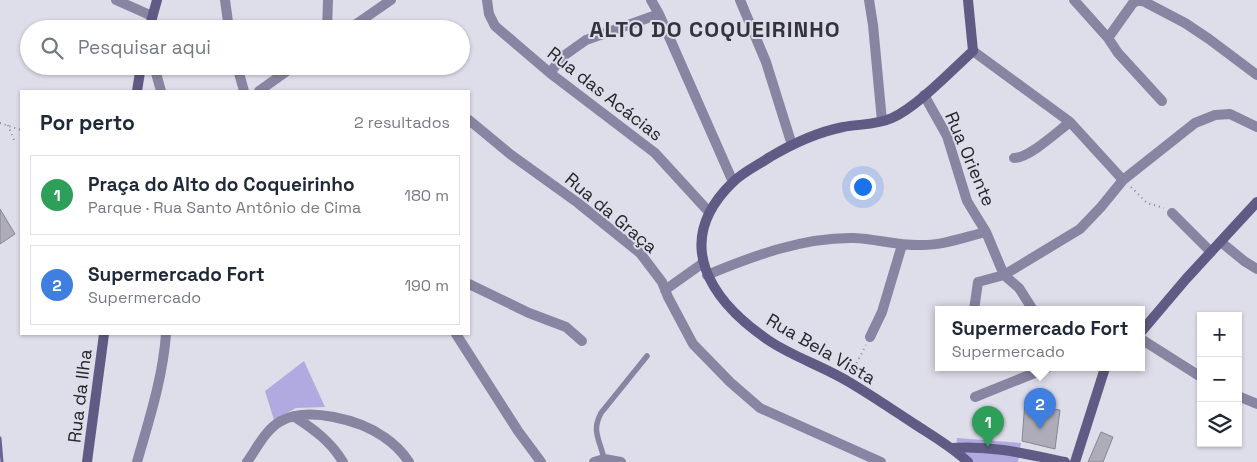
<!DOCTYPE html>
<html lang="pt">
<head>
<meta charset="utf-8">
<style>
	:root { --surface:#fff; --page:#f6f6f7; --text:#1f2937; --muted:#747a83; --line:#e0e1e3; --accent:#111827 }
	body { margin:0; font-family:"Space Grotesk",sans-serif; background:var(--page); color:var(--text) }
	.controls { position:absolute; right:15px; bottom:15px; display:grid; overflow:hidden; border-radius:0px; box-shadow:0 1px 4px #0004 }
	.controls button { width:45px; height:45px; display:grid; place-items:center; padding:0; border:0; border-bottom:1px solid var(--line); background:var(--surface); color:var(--text); font:25px sans-serif }
	.you { position:absolute; left:862px; top:186px; width:18px; height:18px; margin:-12px; border:4px solid #fff; border-radius:50%; background:#1a73e8; box-shadow:0 0 0 8px #1a73e833 }
	.badge { display:grid; place-items:center; width:32px; height:32px; border-radius:50%; background:var(--accent); color:#fff; font-size:16px; font-weight:700 }
	.pin { position:absolute; translate:-50% -41px; filter:drop-shadow(0 1px 2px #0008) }
	.pin::after { content:''; position:absolute; top:26px; width:18px; height:15px; background:inherit; clip-path:polygon(0 0,100% 0,50% 100%) }
	.popup { position:absolute; left:935px; top:306px; width:210px; height:65px; box-sizing:border-box; display:grid; place-content:center; border-radius:0px; background:var(--surface); filter:drop-shadow(0 1px 4px #0005); font-size:16px; white-space:nowrap; color:var(--muted) }
	.popup b { font-size:19px; color:var(--text) }
	.popup::after { content:''; position:absolute; left:50%; top:100%; margin-left:-10px; border:10px solid transparent; border-top-color:var(--surface) }
	.list { margin:0; padding:0; list-style:none }
	h2 { display:flex; justify-content:space-between; align-items:center; height:65px; margin:0; padding:0 20px; font-size:21px }
	h2 small { font-size:16px; font-weight:400; color:var(--muted) }
	.list li { display:grid; grid-template-columns:32px 1fr auto; gap:15px; align-items:center; box-sizing:border-box; height:80px; margin:0 10px 10px; padding:0 10px; border:1px solid var(--line); border-radius:0px }
	.list b { display:block; font-size:19px; white-space:nowrap }
	.list p { margin:0; font-size:16px; white-space:nowrap; color:var(--muted) }
	.list em { font-size:16px; font-style:normal; color:var(--muted) }
	.icon { flex:none; width:28px; height:28px; fill:none; stroke:currentColor; stroke-width:2; stroke-linecap:round; stroke-linejoin:round }
	.map { position:relative; flex:none; width:1257px; height:462px; overflow:hidden }
	.search { position:absolute; background:var(--surface); box-shadow:0 1px 4px #0004; left:20px; top:20px; width:450px; height:55px; display:flex; align-items:center; gap:12px; box-sizing:border-box; padding:0 18px; border-radius:28px; color:var(--muted); font-size:19px }
	.panel { position:absolute; background:var(--surface); box-shadow:0 1px 4px #0004; left:20px; top:90px; width:450px; height:245px; border-radius:0px }
	.map>svg:first-child { display:block }
	.green { fill:#b0aae0 }
	.lines { fill:none; stroke-linecap:round; stroke-linejoin:round }
	.stream { stroke:#6a6392; stroke-width:3 }
	.building { fill:#adacb8; stroke:#878692 }
	.path { stroke:#888891; stroke-width:2; stroke-dasharray:1 4; stroke-linecap:butt }
	.service { stroke:#8885a2; stroke-width:5.5 }
	.minor { stroke:#8885a2; stroke-width:10 }
	.secondary { stroke:#605b84; stroke-width:10 }
	.labels { text-anchor:middle; stroke-width:4; stroke-linejoin:round; paint-order:stroke }
	.street-label { font-size:18px; fill:#25252a; stroke:#deddea }
	.district-label { font-size:22px; font-weight:bold; letter-spacing:1px; fill:#34333d; stroke:#deddea }
</style>
</head>
<body>
<div class="map">
<svg width="1257" height="462" viewBox="0 0 1257 462">
	<rect width="100%" height="100%" fill="#deddea"/>
	<path class="green" d="M304,361L325,407L296,408L274,420L265,391Z
		M957,438L1021,443L1018,462H966L956,452Z"/>
	<g class="lines">
		<path class="stream" d="M0,438L2,462"/>
	</g>
	<path class="building" d="M0,209L15,234L0,244Z
		M1025,401L1053,402V409L1060,410L1055,449L1022,441Z
		M1101,432L1113,437L1103,462H1088Z"/>
	<g class="lines">
		<path class="path" d="M0,123L21,130
			M8,125L14,140
			M1131,187L1147,203L1164,208
			M852,372L866,345"/>
		<path class="service" d="M604,459C600,439 591,432 601,413L647,356"/>
		<path class="minor" d="M116,0L152,16
			M225,0L229,29
			M487,0L489,14L495,26L550,73L655,153L709,212
			M651,0L659,14L733,182
			M740,0L766,62L792,145
			M869,0L873,25L882,121
			M1074,0L1108,38L1118,53L1162,101
			M327,29L328,0
			M349,29L391,0
			M1108,38L1133,3L1139,0L1145,2L1185,23L1209,39L1257,75
			M973,51L1070,122L1123,180
			M154,66L161,91
			M237,66L244,91
			M550,73L562,57L586,40L659,14
			M259,91L294,66
			M924,95L947,136L967,201L986,232L1004,275L1019,288L1033,310
			M469,120L510,154L578,203L640,253L662,282L668,297L693,344L730,382L760,408L881,462
			M1014,158C1029,158 1057,132 1070,122
			M1172,213L1211,252
			M1221,242L1244,261L1257,269
			M707,275C753,256 803,237 854,238C877,239 899,246 922,245C944,245 965,237 986,232
			M469,284L529,313L566,327L582,341
			M665,290L703,263
			M974,310L978,282L1004,275L1080,229L1101,207L1123,180L1195,123L1215,115L1230,114L1257,127
			M456,334L518,431L541,462
			M870,337L882,312L902,245
			M1141,339L1201,377
			M1238,396L1257,404
			M975,397L1047,368
			M295,417C315,430 331,442 343,462
			M137,462C149,420 163,377 166,334
			M247,462C257,448 266,429 281,421C308,406 360,420 384,437C393,443 403,453 409,462
			M594,462L604,459L621,462"/>
		<path class="secondary" d="M968,0L973,51C952,70 917,107 892,118C877,125 859,124 843,127C818,132 792,144 770,157C758,165 743,172 733,182C671,242 710,300 768,340C793,357 823,366 849,382C871,395 893,410 916,425C933,436 952,447 968,462
			M149,29L157,0
			M137,91L141,66
			M1141,332L1186,279L1257,202
			M952,448C991,445 1027,454 1065,462
			M87,462L104,334
			M1075,462L1105,368"/>
	</g>
	<g class="labels">
		<g class="street-label">
			<text transform="translate(605 94) rotate(38)" y="6">Rua das Acácias</text>
			<text transform="translate(970 159) rotate(67)" y="6">Rua Oriente</text>
			<text transform="translate(611 213) rotate(40)" y="6">Rua da Graça</text>
			<text transform="translate(821 349) rotate(30)" y="6">Rua Bela Vista</text>
			<text transform="translate(80 396) rotate(-83)" y="6">Rua da Ilha</text>
		</g>
		<g class="district-label">
			<text x="715" y="37">ALTO DO COQUEIRINHO</text>
		</g>
	</g>
</svg>
<div class="controls">
<button>+</button>
<button>−</button>
<button><svg class="icon" aria-label="layers" viewBox="0 0 24 24"><path d="M12 4l9 5-9 5-9-5zM3 14l9 5 9-5"/></svg></button>
</div>
<div class="you"></div>
<div class="pin badge" style="left:988px;top:447px;background:#2e9e5b">1</div>
<div class="pin badge" style="left:1040px;top:429px;background:#3f7fe0">2</div>
<div class="popup"><b>Supermercado Fort</b>Supermercado</div>
<div class="search"><svg class="icon" aria-label="search" viewBox="0 0 24 24"><circle cx="10" cy="10" r="6"/><path d="M15 15l6 6"/></svg>Pesquisar aqui</div>
<section class="panel">
<h2>Por perto<small>2 resultados</small></h2>
<ul class="list">
<li><span class="badge" style="background:#2e9e5b">1</span><div><b>Praça do Alto do Coqueirinho</b><p>Parque · Rua Santo Antônio de Cima</p></div><em>180 m</em></li>
<li><span class="badge" style="background:#3f7fe0">2</span><div><b>Supermercado Fort</b><p>Supermercado</p></div><em>190 m</em></li>
</ul>
</section>
</div>
</body>
</html>
